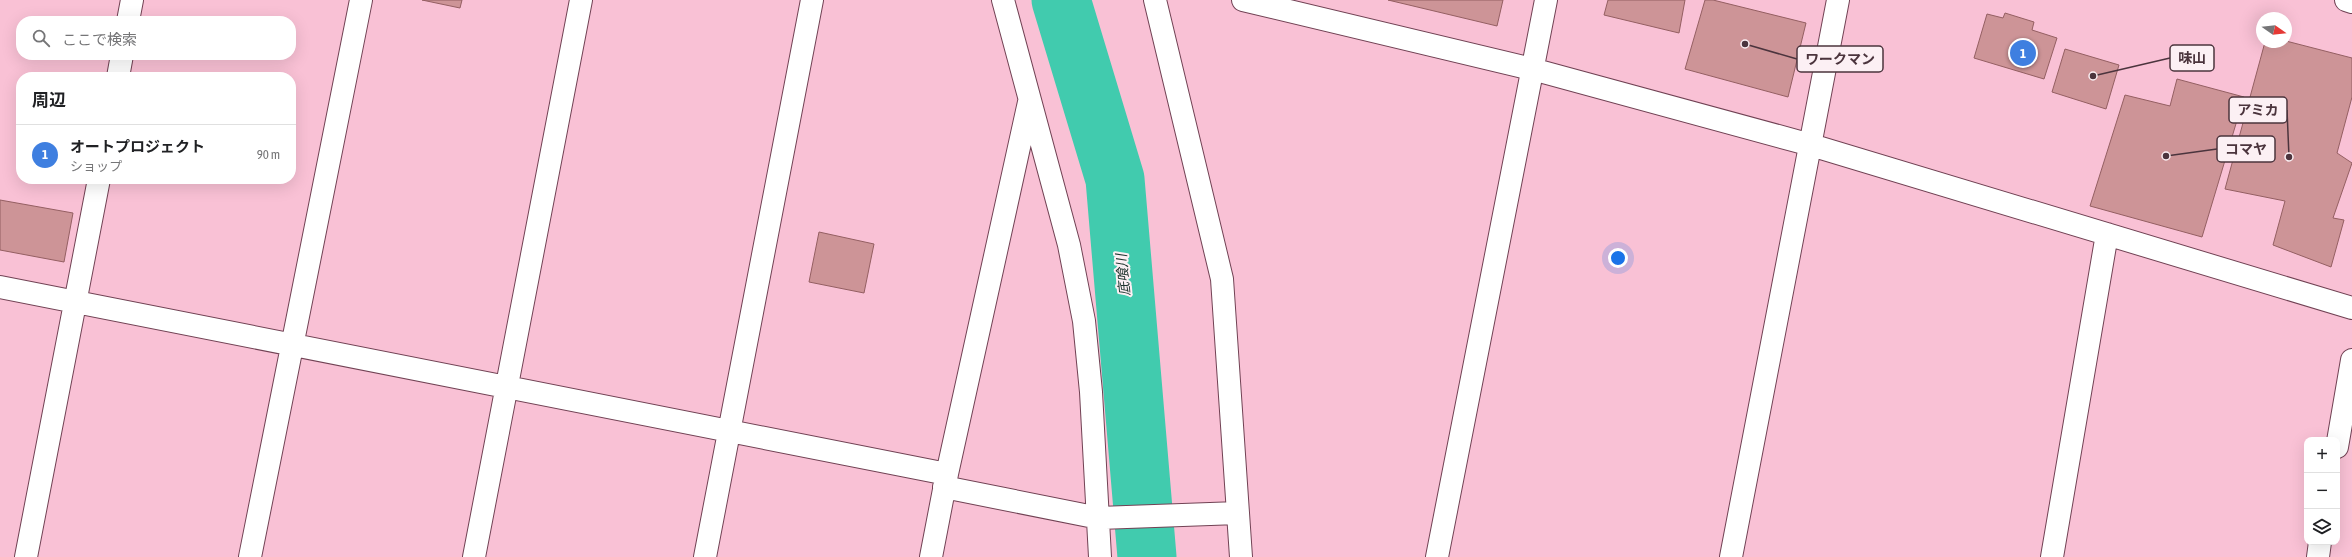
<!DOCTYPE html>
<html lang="ja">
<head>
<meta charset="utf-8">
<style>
	:root { --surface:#fff; --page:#f6f6f6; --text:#202124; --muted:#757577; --line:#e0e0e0; --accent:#206556 }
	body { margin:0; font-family:"Asap Condensed","Noto Sans JP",sans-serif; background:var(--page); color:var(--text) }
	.controls { position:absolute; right:12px; bottom:12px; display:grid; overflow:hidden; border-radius:8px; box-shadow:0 4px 16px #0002 }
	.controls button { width:36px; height:36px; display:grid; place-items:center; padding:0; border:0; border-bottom:1px solid var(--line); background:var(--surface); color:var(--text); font:20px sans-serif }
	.compass { position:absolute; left:2256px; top:12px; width:36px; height:36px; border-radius:50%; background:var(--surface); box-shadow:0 4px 16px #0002; rotate:104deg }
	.you { position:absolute; left:1618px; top:258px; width:14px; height:14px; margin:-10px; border:3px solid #fff; border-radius:50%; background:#1a73e8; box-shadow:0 0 0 6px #1a73e833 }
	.badge { display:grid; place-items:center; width:26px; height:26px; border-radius:50%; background:var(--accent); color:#fff; font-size:13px; font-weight:700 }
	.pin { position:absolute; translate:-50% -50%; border:2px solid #fff; box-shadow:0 1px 4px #0006 }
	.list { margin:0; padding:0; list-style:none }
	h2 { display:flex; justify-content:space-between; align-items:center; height:52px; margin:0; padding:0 16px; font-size:17px }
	h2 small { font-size:13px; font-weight:400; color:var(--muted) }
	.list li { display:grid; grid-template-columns:26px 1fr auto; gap:12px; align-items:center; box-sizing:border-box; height:60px; padding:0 16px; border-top:1px solid var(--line) }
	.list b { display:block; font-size:15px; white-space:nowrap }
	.list p { margin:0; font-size:13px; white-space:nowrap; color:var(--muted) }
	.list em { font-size:13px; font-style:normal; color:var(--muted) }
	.icon { flex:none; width:22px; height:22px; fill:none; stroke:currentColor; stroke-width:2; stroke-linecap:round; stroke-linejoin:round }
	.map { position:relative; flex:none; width:2352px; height:557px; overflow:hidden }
	.search { position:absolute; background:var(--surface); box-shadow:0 4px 16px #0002; left:16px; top:16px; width:280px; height:44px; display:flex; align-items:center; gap:10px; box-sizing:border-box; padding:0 14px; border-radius:16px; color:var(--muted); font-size:15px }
	.panel { position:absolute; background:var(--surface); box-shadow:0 4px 16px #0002; left:16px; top:72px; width:280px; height:112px; border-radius:16px }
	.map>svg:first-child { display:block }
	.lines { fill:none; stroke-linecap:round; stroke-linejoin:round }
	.river { stroke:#41cbae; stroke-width:59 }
	.building { fill:#cd9497; stroke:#945f62 }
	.minor-casing { stroke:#714254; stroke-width:24 }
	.tertiary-casing { stroke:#714254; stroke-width:24 }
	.minor { stroke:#fff; stroke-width:22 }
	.tertiary { stroke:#fff; stroke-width:22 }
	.labels { text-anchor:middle; stroke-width:4; stroke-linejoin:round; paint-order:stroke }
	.water-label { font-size:14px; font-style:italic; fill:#1f352f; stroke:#fcf0f4 }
	.leader { fill:none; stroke:#4b343d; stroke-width:1.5 }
	.callout-dot { fill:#4b343d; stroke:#fcf0f4; stroke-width:1.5 }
	.callout { fill:#fcf0f4; stroke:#4b343d; stroke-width:1.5 }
	.callout-label { font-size:14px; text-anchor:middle; font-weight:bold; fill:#4b343d }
</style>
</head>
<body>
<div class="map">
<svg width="2352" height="557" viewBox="0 0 2352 557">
	<rect width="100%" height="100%" fill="#f9c1d5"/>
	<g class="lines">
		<path class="river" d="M1061,0L1115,179L1147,557"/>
	</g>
	<path class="building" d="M422,0H462L460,8Z
		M1388,0H1503L1497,26Z
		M1608,0H1685L1679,33L1604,15Z
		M1705,0H1713L1806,23L1788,97L1685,69Z
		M2005,13L2034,22L2032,30L2057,38L2044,79L1974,58L1987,14L2003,18Z
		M2286,41L2352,58V97L2337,153L2352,163L2333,218L2344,220L2331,267L2273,245L2285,201L2225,189L2265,42Z
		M2065,49L2119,65L2106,109L2052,92Z
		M2177,79L2244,97L2202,237L2090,206L2125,95L2170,106Z
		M0,200L73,213L64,262L0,250Z
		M819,232L874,244L864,293L809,282Z"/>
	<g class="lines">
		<defs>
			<path id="minor" d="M1003,0L1069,245L1084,321L1091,392L1100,557
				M1155,0L1222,279L1241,557
				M1243,0L1532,69L1811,145L2352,308
				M128,21L132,0
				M118,77L122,55
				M0,287L947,474
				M944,487L1099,518L1238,513
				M26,557L99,179
				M250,557L361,0
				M474,557L581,0
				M705,557L812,0
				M931,557L947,474L1029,102
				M1437,557L1546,0
				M1731,557L1838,0
				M2052,557L2107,234"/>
			<path id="tertiary" d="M2346,0L2352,2
				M2337,447L2352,360
				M2318,557L2320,542"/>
		</defs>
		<use href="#minor" class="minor-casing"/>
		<use href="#tertiary" class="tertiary-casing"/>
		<use href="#minor" class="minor"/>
		<use href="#tertiary" class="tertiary"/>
	</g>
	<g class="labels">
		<g class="water-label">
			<text transform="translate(1123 275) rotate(-95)" y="5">底喰川</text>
		</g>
	</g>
	<path class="leader" d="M2093 76L2170 58M1745 44L1797 59M2289 157L2287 110M2166 156L2217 149"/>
	<g class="callout-dot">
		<circle cx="2093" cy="76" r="4"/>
		<circle cx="1745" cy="44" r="4"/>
		<circle cx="2289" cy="157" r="4"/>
		<circle cx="2166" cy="156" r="4"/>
	</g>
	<g class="callout">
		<rect x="2170" y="45" width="44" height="26" rx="4"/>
		<rect x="1797" y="46" width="86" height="26" rx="4"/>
		<rect x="2229" y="97" width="58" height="26" rx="4"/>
		<rect x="2217" y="136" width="58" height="26" rx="4"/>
	</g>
	<g class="callout-label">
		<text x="2192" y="63">味山</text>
		<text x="1840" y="64">ワークマン</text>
		<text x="2258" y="115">アミカ</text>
		<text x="2246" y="154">コマヤ</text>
	</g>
</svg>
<div class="controls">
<button>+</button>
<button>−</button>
<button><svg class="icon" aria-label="layers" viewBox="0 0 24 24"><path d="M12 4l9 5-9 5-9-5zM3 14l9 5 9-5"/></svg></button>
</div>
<svg class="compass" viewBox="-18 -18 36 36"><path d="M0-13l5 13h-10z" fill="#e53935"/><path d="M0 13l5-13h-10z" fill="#757577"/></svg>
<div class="you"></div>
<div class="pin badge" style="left:2023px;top:53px;background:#3f7fe0">1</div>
<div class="search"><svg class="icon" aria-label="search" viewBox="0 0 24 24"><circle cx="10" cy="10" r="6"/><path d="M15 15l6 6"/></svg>ここで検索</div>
<section class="panel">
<h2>周辺<small></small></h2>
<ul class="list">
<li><span class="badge" style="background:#3f7fe0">1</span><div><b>オートプロジェクト</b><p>ショップ</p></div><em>90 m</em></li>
</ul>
</section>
</div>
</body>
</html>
